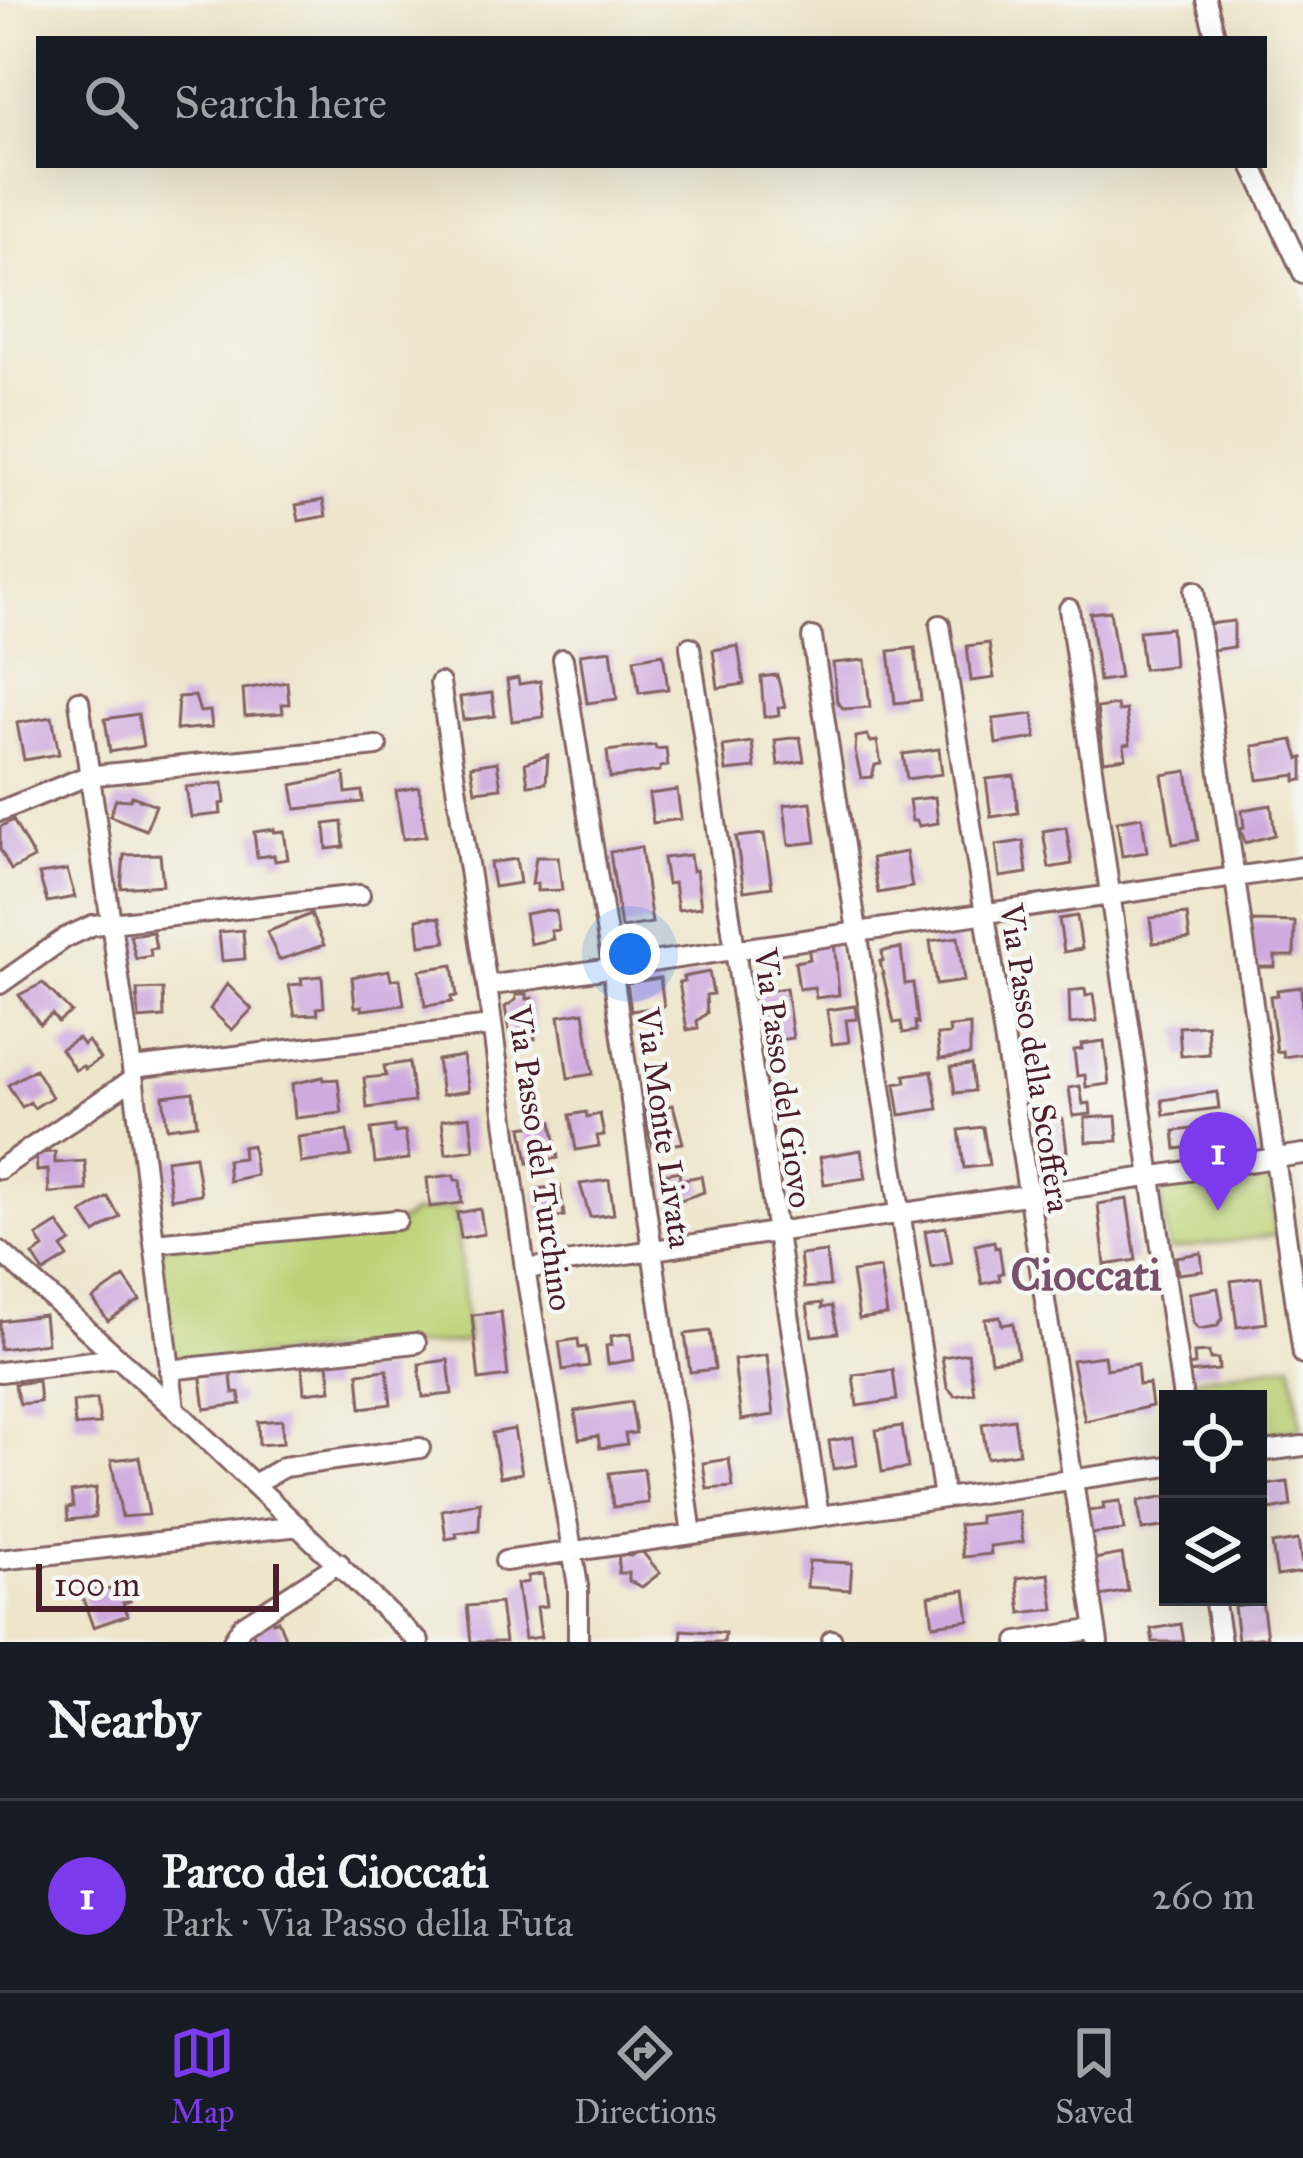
<!DOCTYPE html>
<html lang="en">
<head>
<meta charset="utf-8">
<style>
	:root { --surface:#171b24; --page:#242831; --text:#f1f3f6; --muted:#9ea1a6; --line:#363941; --accent:#7c3aed }
	body { margin:0; font-family:"IM FELL Great Primer",serif; background:var(--page); color:var(--text) }
	.controls { position:absolute; right:36px; bottom:36px; display:grid; overflow:hidden; border-radius:0px; box-shadow:0 12px 48px #0002 }
	.controls button { width:108px; height:108px; display:grid; place-items:center; padding:0; border:0; border-bottom:3px solid var(--line); background:var(--surface); color:var(--text); font:60px sans-serif }
	.scale { position:absolute; left:36px; bottom:30px; width:243px; box-sizing:border-box; padding-left:12px; border:6px solid #4a1f2b; border-top:0; font-size:33px; line-height:42px; white-space:nowrap; color:#4a1f2b; -webkit-text-stroke:9px #f6f6f2; paint-order:stroke }
	.you { position:absolute; left:630px; top:954px; width:42px; height:42px; margin:-30px; border:9px solid #fff; border-radius:50%; background:#1a73e8; box-shadow:0 0 0 18px #1a73e833 }
	.badge { display:grid; place-items:center; width:78px; height:78px; border-radius:50%; background:var(--accent); color:#fff; font-size:39px; font-weight:700 }
	.pin { position:absolute; translate:-50% -99px; filter:drop-shadow(0 3px 6px #0008) }
	.pin::after { content:''; position:absolute; top:63px; width:42px; height:36px; background:inherit; clip-path:polygon(0 0,100% 0,50% 100%) }
	.list { margin:0; padding:0; list-style:none }
	h2 { display:flex; justify-content:space-between; align-items:center; height:156px; margin:0; padding:0 48px; font-size:51px }
	h2 small { font-size:39px; font-weight:400; color:var(--muted) }
	.list li { display:grid; grid-template-columns:78px 1fr auto; gap:36px; align-items:center; box-sizing:border-box; height:192px; padding:0 48px; border-top:3px solid var(--line) }
	.list b { display:block; font-size:45px; white-space:nowrap }
	.list p { margin:0; font-size:39px; white-space:nowrap; color:var(--muted) }
	.list em { font-size:39px; font-style:normal; color:var(--muted) }
	.icon { flex:none; width:66px; height:66px; fill:none; stroke:currentColor; stroke-width:2; stroke-linecap:round; stroke-linejoin:round }
	.map { position:relative; flex:none; width:1303px; height:1642px; overflow:hidden }
	.search { position:absolute; background:var(--surface); box-shadow:0 12px 48px #0002; left:36px; right:36px; top:36px; height:132px; display:flex; align-items:center; gap:30px; box-sizing:border-box; padding:0 42px; border-radius:0px; color:var(--muted); font-size:45px }
	.sheet { height:348px; background:var(--surface) }
	nav { display:flex; justify-content:space-around; align-items:center; box-sizing:border-box; height:168px; border-top:3px solid var(--line); background:var(--surface); font-size:33px; color:var(--muted) }
	nav a { display:grid; justify-items:center; gap:6px }
	nav .on { color:var(--accent) }
	.map>svg:first-child { display:block }
	.green { fill:#bed377; stroke:#847951; stroke-width:3 }
	.building { fill:#cfaadf }
	.lines { fill:none; stroke-linecap:round; stroke-linejoin:round }
	.street-casing { stroke:#836463; stroke-width:24 }
	.street { stroke:#fff; stroke-width:18 }
	.labels { text-anchor:middle; stroke-width:9; stroke-linejoin:round; paint-order:stroke }
	.street-label { font-size:33px; fill:#4a1f2b; stroke:#f6f6f2 }
	.district-label { font-size:45px; font-weight:bold; fill:#79506a; stroke:#f6f6f2 }
</style>
</head>
<body>
<div class="map">
<svg width="1303" height="1642" viewBox="0 0 1303 1642">
	<rect width="100%" height="100%" fill="#f6f6f2"/>
	<filter id="ink" filterUnits="userSpaceOnUse"><feTurbulence type="fractalNoise" baseFrequency=".00833" numOctaves="2"/><feDisplacementMap in="SourceGraphic" scale="24" xChannelSelector="R" yChannelSelector="G"/><feConvolveMatrix kernelMatrix="1 2 1 2 8 2 1 2 1" color-interpolation-filters="sRGB"/></filter>
	<filter id="wash" filterUnits="userSpaceOnUse"><feTurbulence type="fractalNoise" baseFrequency=".004" numOctaves="4" result="noise"/><feDisplacementMap in="SourceGraphic" scale="48" xChannelSelector="R" yChannelSelector="G"/><feGaussianBlur stdDeviation="2.7" result="paint"/><feColorMatrix in="noise" values="0 0 0 0 0 0 0 0 0 0 0 0 0 0 0 0 0 1.4 0 .05"/><feComposite in="paint" operator="in"/></filter>
	<g filter="url(#wash)">
		<rect width="100%" height="100%" fill="#eee5ca"/>
		<path class="green" d="M1267,1172L1276,1235L1169,1250L1160,1188Z
			M455,1208L468,1342L173,1362L158,1246L402,1221L413,1213Z
			M1292,1364L1301,1428L1258,1435V1399H1189L1186,1380Z"/>
		<g id="blocks">
			<path class="building" d="M323,500L326,516L299,521L296,505Z
				M1110,611L1120,678L1099,681L1090,613Z
				M1234,621V647L1212,650L1208,624Z
				M1171,628L1174,666L1143,669L1139,631Z
				M989,643L994,678L971,681L967,646Z
				M738,646L744,684L718,688L713,650Z
				M915,648L921,700L895,703L889,651Z
				M611,650L617,699L587,703L580,654Z
				M663,654L668,689L639,693L634,659Z
				M865,660L870,707L844,709L837,702L833,663Z
				M777,675L785,707L778,708L779,715L764,717L761,677Z
				M518,678L519,684L540,681L544,717L512,721L507,680Z
				M287,682L289,704H282L283,713L245,716L243,689Z
				M492,693L495,716L463,720L460,697Z
				M195,696L200,712L210,711L212,727L176,730L178,697Z
				M1117,705L1118,711L1126,710L1130,744L1124,745L1126,758L1104,761L1097,708Z
				M138,714L143,746L110,752L105,719Z
				M1033,714L1036,738L996,744L993,719Z
				M52,717L59,754L24,760L17,723Z
				M867,735L871,742L877,741L881,764L875,765L872,777L861,778L855,751L856,737Z
				M800,737L804,761L778,765L775,740Z
				M1293,740L1299,759L1303,758V780L1296,781V775L1258,780L1253,746Z
				M752,742L755,768L726,771L723,746Z
				M655,745L656,749L666,748L668,766L660,767V771L610,778L607,751Z
				M939,749L942,774L907,779L903,754Z
				M548,755L546,783L528,785L525,763Z
				M497,762L501,788L475,791L471,766Z
				M1187,771L1198,840L1173,844L1162,775Z
				M344,774L346,793L362,791L363,802L296,809L292,785Z
				M1014,776L1018,813L991,817L986,779Z
				M223,783L225,803L220,804L221,814L191,817L186,787Z
				M419,787L426,836L403,839L396,791Z
				M677,790L681,819L653,823L649,794Z
				M132,796L156,805L146,830L110,816L116,799L130,800Z
				M935,797L938,823L919,826L917,821H912L909,800Z
				M811,802L816,842L789,845L784,805Z
				M1271,805L1275,835L1245,843L1240,828L1244,827L1242,810Z
				M1142,817L1147,852L1122,856L1117,821Z
				M13,820L34,858L11,870L0,849V827Z
				M342,822L344,847L327,849L325,824Z
				M1066,827L1072,864L1049,868L1043,831Z
				M274,829V832L284,831L288,859L275,861L274,855L257,857L254,832Z
				M764,834L772,887L744,891L736,837Z
				M1023,841L1027,873L1000,877L996,845Z
				M641,847L652,923L621,928L610,852Z
				M906,852L912,887L878,893L872,858Z
				M160,854L163,885L121,888L124,855Z
				M690,855L692,871L696,870L701,907L678,910L674,883L667,884L663,858Z
				M536,857H558L562,890L537,891V883L532,884Z
				M516,859L520,883L494,887L490,863Z
				M67,870L75,897L47,902L39,874Z
				M547,910L556,911L559,930L551,931L553,939L530,944L525,914Z
				M311,914L324,945L279,960L267,932Z
				M1187,914L1190,939L1153,943L1150,918Z
				M1077,916L1082,949L1064,952L1059,919Z
				M428,917L440,918L446,942L420,945L417,919Z
				M1252,921L1295,922L1294,956H1275V967H1256V961H1251Z
				M243,930L245,959L222,961L219,932Z
				M153,932L156,948L150,949L151,956L136,959L130,935Z
				M958,937L964,981L936,985L930,941Z
				M834,942L839,995L816,998L814,987L799,989L795,962L810,959L808,946Z
				M901,948L905,984L913,983L918,1023L915,1022L916,1031L903,1033L901,1022L894,1023L880,961H883L882,951Z
				M453,965L457,996L451,997L452,1002L425,1006L420,970Z
				M389,970L391,980L400,979L404,1005L362,1010V1006L355,1007L352,977Z
				M709,972L713,994L706,995L707,1013L697,1021L698,1028L687,1030L679,982L684,981L683,977Z
				M322,976L324,1007L317,1008L318,1014L295,1015L289,985L302,984L301,978Z
				M660,978L664,1006L631,1011L627,983Z
				M43,983L71,1012L58,1022L52,1014L40,1024L19,995Z
				M227,984L252,1009L232,1030L210,1009Z
				M1301,987L1303,1054L1284,1057L1283,1051L1277,1052L1270,996L1278,995L1277,990Z
				M786,988L793,1038L762,1042L755,993Z
				M163,989L164,1017L139,1019L137,990Z
				M1085,989L1086,996L1093,994L1097,1021L1070,1024L1069,991Z
				M527,994V999L532,998L535,1039L511,1042L505,1007L516,1000V995Z
				M855,1006L857,1019L846,1020L849,1042L832,1044L827,1010Z
				M584,1012L593,1074L568,1078L559,1016Z
				M970,1025V1055L940,1059L937,1035L950,1034L949,1027Z
				M1207,1025L1209,1054L1181,1056L1179,1027Z
				M78,1038L83,1045L88,1041L100,1059L85,1069L83,1066L75,1070L61,1049Z
				M1104,1041L1109,1084L1086,1087L1085,1075L1077,1076L1074,1050L1082,1049L1081,1044Z
				M463,1056L469,1091L442,1095L437,1060Z
				M409,1062L414,1102L367,1108L364,1078L386,1076L384,1066Z
				M971,1065L974,1091L955,1093L951,1067Z
				M35,1069L52,1097L34,1108L30,1102L22,1107L8,1085Z
				M932,1071L938,1109L900,1115L895,1084L906,1082L905,1075Z
				M323,1077V1080L338,1079L342,1113L295,1118L292,1084Z
				M1080,1086L1083,1104L1090,1103L1091,1114L1073,1116L1069,1088Z
				M193,1092L197,1124L167,1128L163,1096Z
				M1217,1092L1219,1108L1164,1115L1162,1100Z
				M673,1105L683,1143L652,1147L644,1109Z
				M1054,1107L1056,1119H1063L1067,1151L1042,1154L1037,1110Z
				M586,1112L587,1117L600,1114L604,1135L597,1136L599,1146L576,1150L570,1115Z
				M470,1116L474,1150L446,1154L442,1120Z
				M1116,1116L1118,1141L1086,1142L1085,1118Z
				M552,1122L558,1158L528,1163L522,1127Z
				M394,1126L395,1133L405,1131L409,1159L375,1163L371,1129Z
				M983,1127L989,1165L964,1168L959,1130Z
				M1211,1127L1213,1144L1176,1149L1174,1131Z
				M347,1131L351,1156L301,1163L298,1137Z
				M252,1145L256,1175L229,1181L227,1160L243,1158L242,1147Z
				M861,1150L866,1178L824,1184L820,1157Z
				M55,1152V1163L85,1161L87,1190L49,1193L48,1170L37,1171L36,1153Z
				M195,1156L201,1194L171,1199L166,1160Z
				M679,1171L680,1180L701,1176L704,1192L669,1204L665,1174Z
				M454,1175L455,1180H460L462,1203L430,1207L427,1178Z
				M609,1180L614,1214L590,1217L580,1184Z
				M560,1186L564,1216L540,1220L536,1189Z
				M108,1197L120,1217L95,1233L82,1213Z
				M1127,1199L1136,1260L1105,1265L1098,1204Z
				M480,1209L484,1234L461,1238L457,1213Z
				M58,1223L71,1242L62,1248L68,1257L44,1272L33,1255L44,1248L37,1236Z
				M946,1227L952,1263L931,1267L925,1231Z
				M994,1241L995,1248L999,1247L1003,1273L999,1274L1000,1280L982,1284L975,1245Z
				M826,1252L830,1286L804,1288L800,1255Z
				M1201,1253L1203,1271L1178,1274L1176,1257Z
				M880,1268L887,1315L859,1319L852,1272Z
				M124,1277L140,1300L108,1321L93,1299Z
				M1261,1277L1267,1323L1237,1327L1231,1281Z
				M1218,1288L1223,1318L1217,1326L1199,1329L1193,1323L1189,1293Z
				M822,1303V1308L832,1306L838,1333L812,1336L807,1305Z
				M501,1312L508,1376L479,1380L472,1315Z
				M44,1315L47,1343L0,1349V1321Z
				M1000,1317L1002,1325L1013,1323L1018,1357L991,1361L985,1319Z
				M710,1331L715,1369L690,1372L685,1334Z
				M631,1333L634,1360L608,1364L606,1346L612,1345L611,1336Z
				M578,1339L579,1348L586,1347L589,1366L563,1370L559,1342Z
				M1209,1352L1210,1359H1218L1219,1370L1187,1373L1186,1366L1195,1365L1194,1353Z
				M968,1353L974,1393L955,1396L947,1387L942,1357Z
				M767,1355L774,1415L741,1420L734,1360Z
				M1104,1356L1106,1369L1137,1364L1139,1385L1149,1384L1152,1406L1085,1421L1072,1360Z
				M448,1360L452,1394L423,1397L419,1364Z
				M328,1364L331,1390L304,1393L302,1367Z
				M230,1368L233,1393H239L241,1404L205,1409L200,1372Z
				M387,1370L391,1404L361,1408L358,1373Z
				M893,1370L897,1400L857,1406L853,1375Z
				M38,1381L40,1402L20,1404L14,1384Z
				M97,1399L100,1424L75,1426L73,1402Z
				M631,1402L636,1433L625,1434L627,1444L600,1448L598,1436L579,1439L575,1411Z
				M1014,1419L1019,1453L987,1458L982,1424Z
				M282,1420L283,1443L259,1445L258,1422Z
				M902,1426L908,1468L882,1472L876,1430Z
				M514,1429L522,1473L500,1477L492,1433Z
				M853,1437L857,1465L833,1469L829,1441Z
				M139,1457L149,1515L122,1517L111,1460Z
				M729,1459L733,1487L707,1489L703,1463Z
				M644,1469L648,1503L613,1507L609,1473Z
				M1288,1482L1291,1506L1270,1510L1266,1485Z
				M96,1488L95,1517L68,1520L67,1508L73,1507L71,1492Z
				M1168,1496V1526L1142,1530L1138,1501Z
				M1120,1501L1124,1530L1091,1534L1088,1511L1104,1509L1103,1503Z
				M480,1502L479,1530L456,1533L457,1537L446,1539L442,1510Z
				M1019,1511L1023,1542L990,1546L991,1554L963,1557L959,1525L980,1523L979,1516Z
				M1298,1540L1303,1572L1277,1576L1272,1544Z
				M640,1549L660,1573L642,1587L629,1581V1573H618L619,1555L631,1556Z
				M1122,1554L1128,1591L1101,1596L1094,1559Z
				M809,1561L852,1563L850,1590L807,1587Z
				M543,1574L547,1606L537,1607L541,1637L525,1639L517,1584L528,1582V1576Z
				M1049,1574L1054,1609L1021,1613L1017,1578Z
				M100,1586L106,1590L125,1586L130,1601L123,1603L128,1615L93,1627L82,1596Z
				M965,1590L969,1620L933,1625L929,1596Z
				M1262,1602L1267,1637L1238,1640L1234,1606Z
				M500,1603L505,1642H471L467,1606Z
				M270,1615L273,1622L278,1620L287,1642H256L252,1630L258,1628L255,1621Z
				M1181,1624L1184,1642H1153L1151,1629Z
				M682,1630L725,1633L724,1642H681Z"/>
		</g>
	</g>
	<g filter="url(#ink)">
		<use href="#blocks" fill-opacity="0" stroke="#836463" stroke-width="3"/>
		<g class="lines">
			<defs>
				<path id="street" d="M1206,0L1216,39
					M1252,165L1303,273
					M1194,591L1303,1354
					M1069,609L1183,1399
					M940,625L1098,1642
					M812,637L944,1498
					M690,647L819,1516
					M563,659L612,966L692,1534
					M440,683L487,986L525,1269L578,1586V1642
					M79,701L132,1068L175,1409
					M0,811L87,776L377,746
					M0,984L65,938L93,925L360,895
					M487,986L1303,867
					M132,1068L491,1026
					M0,1169L133,1079
					M154,1243L397,1220
					M0,1251L175,1409L419,1642
					M525,1269L1303,1154
					M169,1370L416,1343
					M0,1372L117,1358
					M1258,1452L1303,1446
					M254,1484L284,1467L420,1448
					M0,1560L299,1526
					M505,1561L1168,1466
					M1214,1597L1221,1642
					M232,1642L242,1626L339,1563
					M832,1642V1640
					M1018,1642L1096,1629"/>
			</defs>
			<use href="#street" class="street-casing"/>
			<use href="#street" class="street"/>
		</g>
	</g>
	<g class="labels">
		<g class="street-label">
			<text transform="translate(1036 1058) rotate(81)" y="12">Via Passo della Scoffera</text>
			<text transform="translate(784 1078) rotate(82)" y="12">Via Passo del Giovo</text>
			<text transform="translate(665 1128) rotate(82)" y="12">Via Monte Livata</text>
			<text transform="translate(541 1158) rotate(82)" y="12">Via Passo del Turchino</text>
		</g>
		<g class="district-label">
			<text x="1086" y="1290">Cioccati</text>
		</g>
	</g>
</svg>
<div class="controls">
<button><svg class="icon" aria-label="locate" viewBox="0 0 24 24"><circle cx="12" cy="12" r="6"/><path d="M12 2v4M12 18v4M2 12h4M18 12h4"/></svg></button>
<button><svg class="icon" aria-label="layers" viewBox="0 0 24 24"><path d="M12 4l9 5-9 5-9-5zM3 14l9 5 9-5"/></svg></button>
</div>
<div class="scale">100 m</div>
<div class="you"></div>
<div class="pin badge" style="left:1218px;top:1211px">1</div>
<div class="search"><svg class="icon" aria-label="search" viewBox="0 0 24 24"><circle cx="10" cy="10" r="6"/><path d="M15 15l6 6"/></svg>Search here</div>
</div>
<section class="sheet">
<h2>Nearby<small></small></h2>
<ul class="list">
<li><span class="badge">1</span><div><b>Parco dei Cioccati</b><p>Park · Via Passo della Futa</p></div><em>260 m</em></li>
</ul>
</section>
<nav>
<a class="on"><svg class="icon" aria-label="map" viewBox="0 0 24 24"><path d="M3 6l6-2 6 2 6-2v14l-6 2-6-2-6 2zM9 4v14M15 6v14"/></svg>Map</a>
<a><svg class="icon" aria-label="directions" viewBox="0 0 24 24"><path d="M12 3l9 9-9 9-9-9zM9 14v-3h6M13 9l2 2-2 2"/></svg>Directions</a>
<a><svg class="icon" aria-label="saved" viewBox="0 0 24 24"><path d="M7 4h10v16l-5-4-5 4z"/></svg>Saved</a>
</nav>
</body>
</html>
